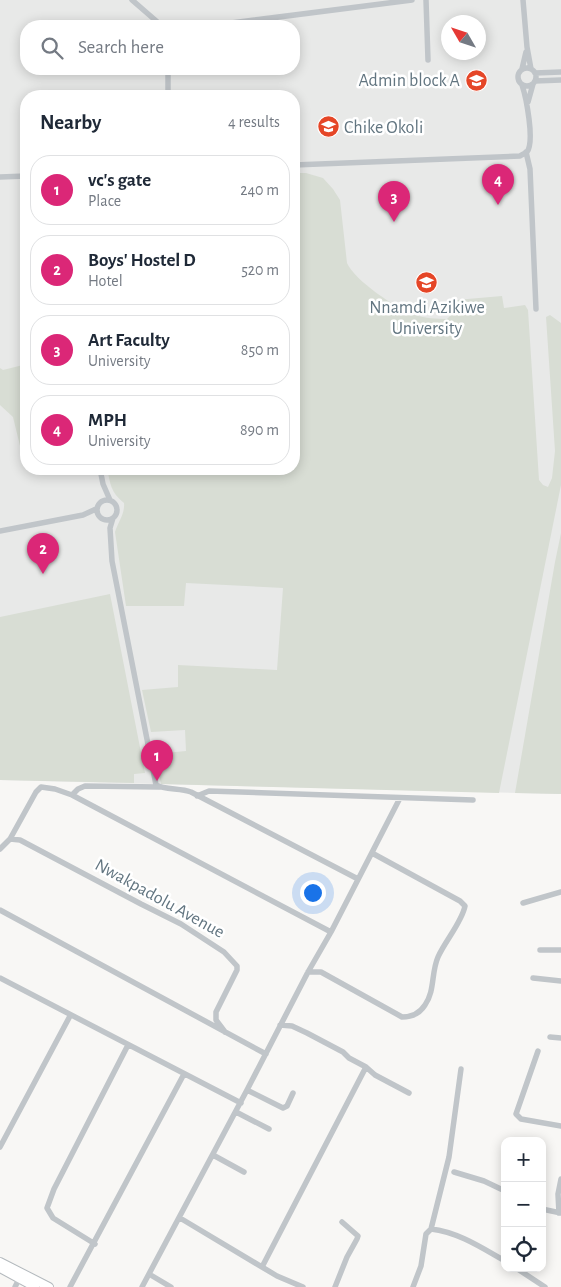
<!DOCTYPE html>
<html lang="en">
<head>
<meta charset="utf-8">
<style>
	:root { --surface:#fff; --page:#f2f2f3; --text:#1f2937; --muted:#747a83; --line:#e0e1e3; --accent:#db2777 }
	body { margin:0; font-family:"Alegreya Sans",sans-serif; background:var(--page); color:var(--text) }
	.controls { position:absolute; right:15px; bottom:15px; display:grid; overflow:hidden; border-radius:10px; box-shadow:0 2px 12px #0003 }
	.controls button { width:45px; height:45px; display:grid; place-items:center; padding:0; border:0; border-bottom:1px solid var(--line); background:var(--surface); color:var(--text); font:25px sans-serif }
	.compass { position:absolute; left:441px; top:15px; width:45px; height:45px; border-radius:50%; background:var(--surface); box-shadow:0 2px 12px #0003; rotate:309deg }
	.you { position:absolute; left:312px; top:892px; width:18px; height:18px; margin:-12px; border:4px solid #fff; border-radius:50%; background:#1a73e8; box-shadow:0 0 0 8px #1a73e833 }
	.badge { display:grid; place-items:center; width:32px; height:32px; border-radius:50%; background:var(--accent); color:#fff; font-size:16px; font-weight:700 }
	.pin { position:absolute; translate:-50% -41px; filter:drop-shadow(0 1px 2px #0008) }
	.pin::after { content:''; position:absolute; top:26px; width:18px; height:15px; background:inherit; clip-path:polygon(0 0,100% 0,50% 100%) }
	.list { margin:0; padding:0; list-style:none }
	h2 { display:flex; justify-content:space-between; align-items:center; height:65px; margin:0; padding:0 20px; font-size:21px }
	h2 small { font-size:16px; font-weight:400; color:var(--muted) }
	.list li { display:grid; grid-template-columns:32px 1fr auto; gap:15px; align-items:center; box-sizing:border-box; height:70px; margin:0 10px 10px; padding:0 10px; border:1px solid var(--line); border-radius:20px }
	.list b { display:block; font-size:19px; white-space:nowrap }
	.list p { margin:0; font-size:16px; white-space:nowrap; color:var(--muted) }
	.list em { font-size:16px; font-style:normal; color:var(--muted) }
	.icon { flex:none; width:28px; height:28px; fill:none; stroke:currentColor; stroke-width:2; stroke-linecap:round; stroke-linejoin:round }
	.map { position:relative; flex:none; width:561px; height:1287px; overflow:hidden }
	.search { position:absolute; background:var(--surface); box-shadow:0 2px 12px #0003; left:20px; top:20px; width:280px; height:55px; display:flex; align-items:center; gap:12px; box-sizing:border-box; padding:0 18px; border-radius:20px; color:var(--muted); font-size:19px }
	.panel { position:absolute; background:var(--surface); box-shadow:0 2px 12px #0003; left:20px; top:90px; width:280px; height:385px; border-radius:20px }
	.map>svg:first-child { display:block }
	.built { fill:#e8e9e8; fill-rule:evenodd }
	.green { fill:#d8ddd4 }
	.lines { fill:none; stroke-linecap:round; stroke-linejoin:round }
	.secondary-casing { stroke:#b3b9bd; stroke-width:10 }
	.street { stroke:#c0c5c9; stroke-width:5.5 }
	.secondary { stroke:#fff; stroke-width:8 }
	.labels { text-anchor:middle; stroke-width:5; stroke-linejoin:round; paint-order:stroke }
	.poi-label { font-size:18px; fill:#627580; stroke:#fff; text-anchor:end }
	.street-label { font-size:18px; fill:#627580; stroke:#fff }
</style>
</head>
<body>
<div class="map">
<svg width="561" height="1287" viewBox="0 0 561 1287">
	<rect width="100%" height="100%" fill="#f8f7f5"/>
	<path class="built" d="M0,0H561V794L0,780ZM448,22H478V52H448ZM26,26H294V69H26ZM26,96H294V469H26Z"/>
	<path class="green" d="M294,173H306L323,178L333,189L340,200L347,263C354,280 397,309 415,315C425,318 436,319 447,319L456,310V300L502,296L504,308L525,305L528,310L539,480L543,485L548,487L552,478L555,451L546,317L550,315L561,323V485L499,793L161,784L155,754L186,751L185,730L151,732L142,690L178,687V665L277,670L283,588L186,583L184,606H126L115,532C118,522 125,514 124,503C110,491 111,485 107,469H294Z
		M23,365L26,376V449L21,450L13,417L0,405V368L3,370Z
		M561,533V794L515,793L555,562Z
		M110,594L145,773L134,774V783L0,780V617Z"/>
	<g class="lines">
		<defs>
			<path id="secondary" d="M0,1262L49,1287
				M0,1268L35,1287"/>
		</defs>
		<use href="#secondary" class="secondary-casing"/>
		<path class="street" d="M132,0L162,26
			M426,0L428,60
			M523,0L527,47L531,69
			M208,26L412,0
			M518 77a9 9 0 1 1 18 0a9 9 0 1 1-18 0Z
			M168,69V96
			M522,69L526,52
			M535,73L561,72
			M535,81L561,80
			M528,102L533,84
			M526,152L530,169L536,309
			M294,165L520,156C521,155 526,153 527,152C535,141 526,97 522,85
			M0,177L26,176
			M100,469L103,484L110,500
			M97 510a10 10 0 1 1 20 0a10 10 0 1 1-20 0Z
			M113,518L110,528L112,561L156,785C165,790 180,788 191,792L358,879
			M0,531L83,515L96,509
			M72,795L78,789L85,786L159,787
			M197,796L209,791L473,800
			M10,839L36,792L41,787L55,789L72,795L331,932
			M0,849L10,839L20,840L141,904L181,924L224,952L237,966V970L216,1012V1020L225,1032
			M523,903L561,892
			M0,910L266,1054
			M540,950H561
			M308,972H321L402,1017C412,1017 420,1013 425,1005C435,991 431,973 438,957C445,941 462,922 465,906L460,901L372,853
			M0,978L241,1103
			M533,978L561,981
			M280,1025L292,1026L307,1033L343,1052L349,1058L366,1067L375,1075L409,1093
			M550,1037L561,1038
			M538,1051L516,1114L521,1119L561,1126
			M247,1090L283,1108L287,1106L293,1093
			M236,1112L269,1129
			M0,1147L70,1016
			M213,1155L244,1172
			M454,1172L484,1181L505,1191
			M542,1209L561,1213
			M559,1213L558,1194L561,1179
			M180,1218L277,1276L303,1287
			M431,1229L449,1157L461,1069
			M95,1244L53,1218L47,1208L54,1189L128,1045
			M262,1267L366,1067
			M516,1268L545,1287
			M149,1274L171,1287
			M15,1287L19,1279
			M70,1287L184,1074
			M142,1287L247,1090L308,972L331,932L400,798
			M335,1287L347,1257L357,1239L358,1236L342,1222
			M413,1287L421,1266L426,1234L431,1229C458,1232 482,1248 505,1261"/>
		<use href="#secondary" class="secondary"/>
	</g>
	<defs>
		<symbol id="university-disc" viewBox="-11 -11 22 22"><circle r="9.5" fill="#e54627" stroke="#fff"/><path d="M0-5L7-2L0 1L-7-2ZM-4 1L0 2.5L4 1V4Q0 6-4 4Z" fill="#fff"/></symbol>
	</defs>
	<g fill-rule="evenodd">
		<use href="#university-disc" x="464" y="68" width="25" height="25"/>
		<use href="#university-disc" x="316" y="114" width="25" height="25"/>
		<use href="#university-disc" x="414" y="270" width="25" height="25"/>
	</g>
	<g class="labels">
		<g class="poi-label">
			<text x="460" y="86">Admin block A</text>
			<text x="344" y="133" text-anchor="start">Chike Okoli</text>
			<text x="427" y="313" text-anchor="middle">Nnamdi Azikiwe<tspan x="427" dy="21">University</tspan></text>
		</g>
		<g class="street-label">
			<text transform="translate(160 898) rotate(29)" y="6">Nwakpadolu Avenue</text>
		</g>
	</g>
</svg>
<div class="controls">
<button>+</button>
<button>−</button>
<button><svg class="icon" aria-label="locate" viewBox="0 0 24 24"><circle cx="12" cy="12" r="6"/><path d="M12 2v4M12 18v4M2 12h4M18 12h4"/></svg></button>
</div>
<svg class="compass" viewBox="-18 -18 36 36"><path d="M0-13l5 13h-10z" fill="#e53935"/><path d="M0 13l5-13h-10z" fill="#747a83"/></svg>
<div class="you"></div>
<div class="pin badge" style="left:157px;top:781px">1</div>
<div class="pin badge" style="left:43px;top:574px">2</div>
<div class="pin badge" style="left:394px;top:222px">3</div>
<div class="pin badge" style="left:498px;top:205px">4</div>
<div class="search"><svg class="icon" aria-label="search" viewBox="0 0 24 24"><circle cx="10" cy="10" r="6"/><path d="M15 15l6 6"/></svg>Search here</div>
<section class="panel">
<h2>Nearby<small>4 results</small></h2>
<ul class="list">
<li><span class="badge">1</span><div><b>vc's gate</b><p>Place</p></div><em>240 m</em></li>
<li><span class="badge">2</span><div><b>Boys' Hostel D</b><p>Hotel</p></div><em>520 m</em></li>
<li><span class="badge">3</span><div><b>Art Faculty</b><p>University</p></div><em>850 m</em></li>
<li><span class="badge">4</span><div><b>MPH</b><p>University</p></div><em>890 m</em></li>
</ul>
</section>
</div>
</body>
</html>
